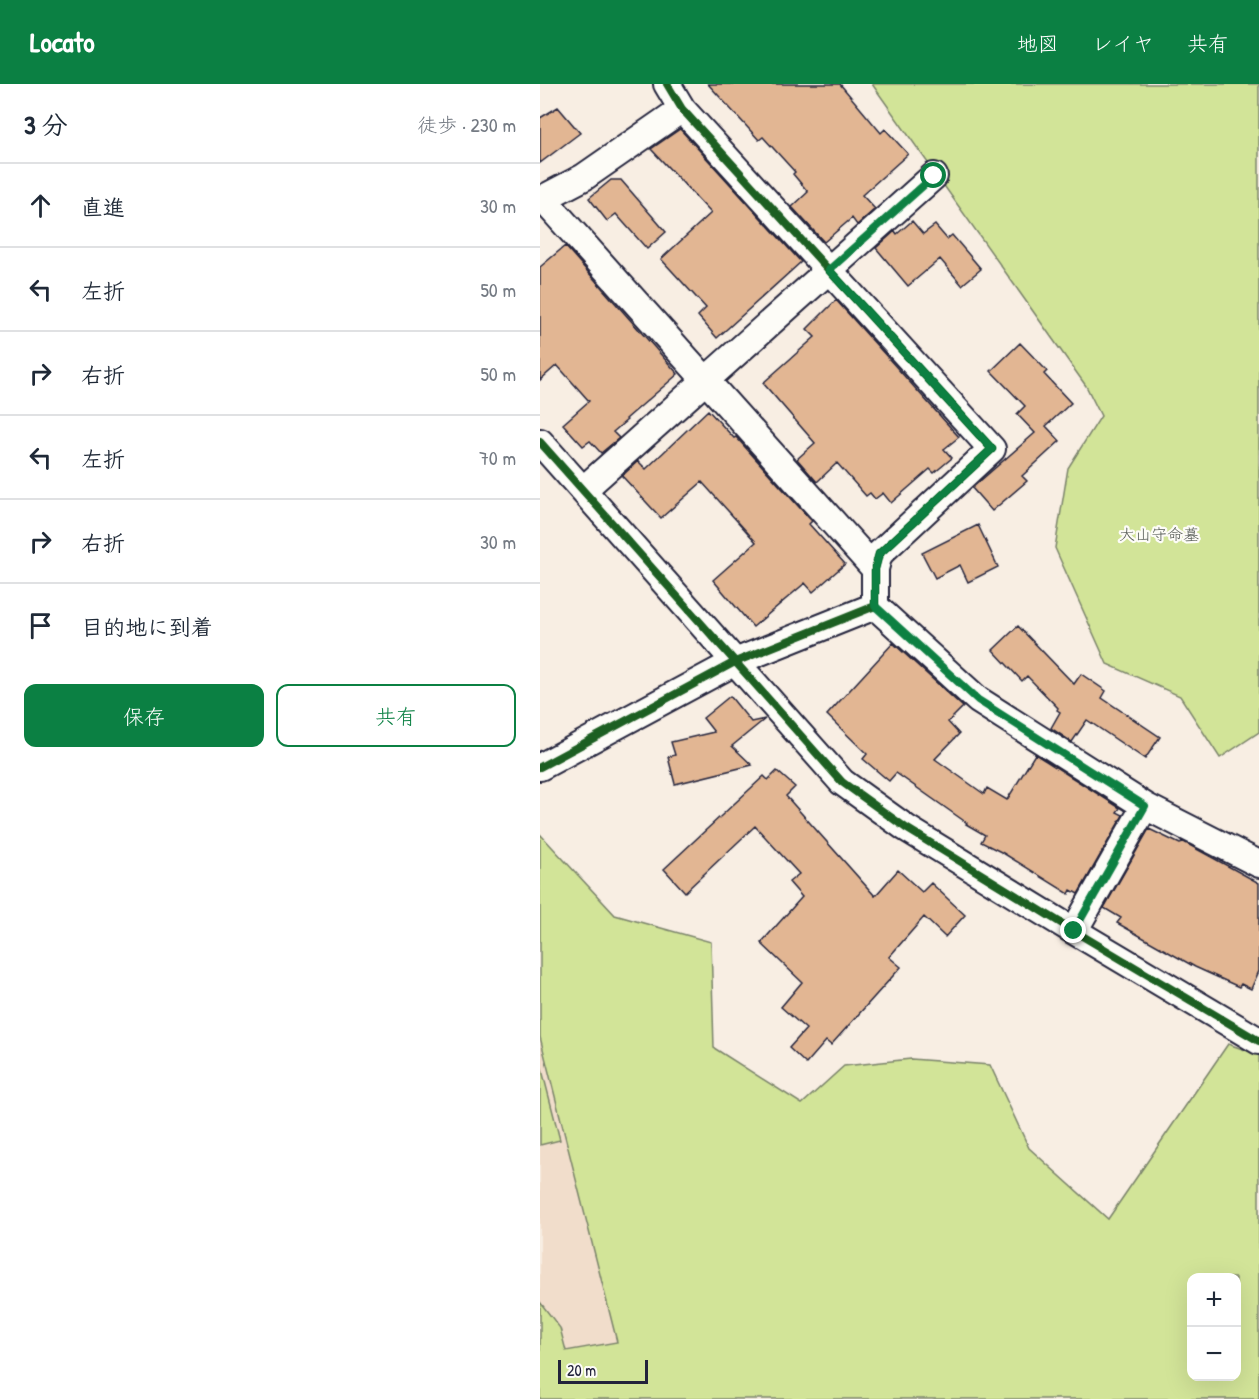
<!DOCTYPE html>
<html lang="ja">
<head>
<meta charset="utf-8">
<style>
	:root { --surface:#fff; --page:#f2f2f3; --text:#1f2937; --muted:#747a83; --line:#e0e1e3; --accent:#0b8043 }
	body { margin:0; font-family:"Patrick Hand","Klee One",sans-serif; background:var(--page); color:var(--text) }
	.controls { position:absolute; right:18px; bottom:18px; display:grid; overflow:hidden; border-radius:12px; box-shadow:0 6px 24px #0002 }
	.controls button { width:54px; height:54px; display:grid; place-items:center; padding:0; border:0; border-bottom:2px solid var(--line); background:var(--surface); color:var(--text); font:30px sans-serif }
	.scale { position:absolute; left:18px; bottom:15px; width:90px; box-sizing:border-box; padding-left:6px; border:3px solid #22223b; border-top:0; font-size:16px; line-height:21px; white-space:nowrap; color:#22223b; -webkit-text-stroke:4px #fdfcf7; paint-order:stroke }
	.stop { position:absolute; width:18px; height:18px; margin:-14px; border:4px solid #0b8043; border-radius:50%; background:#fff }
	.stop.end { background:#0b8043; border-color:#fff; box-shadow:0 2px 6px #0008 }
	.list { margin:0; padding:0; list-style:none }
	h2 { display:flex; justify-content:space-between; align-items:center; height:78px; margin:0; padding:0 24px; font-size:26px }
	h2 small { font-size:20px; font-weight:400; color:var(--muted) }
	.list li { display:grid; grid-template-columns:39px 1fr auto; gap:18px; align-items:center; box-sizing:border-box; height:84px; padding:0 24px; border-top:2px solid var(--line) }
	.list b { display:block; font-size:22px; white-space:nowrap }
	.list em { font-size:20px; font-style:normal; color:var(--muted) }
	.actions { display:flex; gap:12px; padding:18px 24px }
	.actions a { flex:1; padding:14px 0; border:2px solid var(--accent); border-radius:12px; text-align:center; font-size:21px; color:var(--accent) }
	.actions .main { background:var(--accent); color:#fff }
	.icon { flex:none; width:33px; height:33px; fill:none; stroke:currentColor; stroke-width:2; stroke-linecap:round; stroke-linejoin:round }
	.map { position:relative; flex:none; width:719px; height:1315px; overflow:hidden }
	header { display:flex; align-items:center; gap:36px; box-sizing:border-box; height:84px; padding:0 30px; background:var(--accent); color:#fff }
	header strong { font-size:28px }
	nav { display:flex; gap:33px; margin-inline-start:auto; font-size:21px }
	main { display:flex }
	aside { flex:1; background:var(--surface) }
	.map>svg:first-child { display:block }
	.built { fill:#f1ddcb }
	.green { fill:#d2e498; stroke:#7a836a; stroke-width:1.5; fill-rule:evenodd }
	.building { fill:#e2b693; stroke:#22223b; stroke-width:1.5 }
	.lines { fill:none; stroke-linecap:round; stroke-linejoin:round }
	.street-casing { stroke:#22223b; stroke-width:30 }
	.street { stroke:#fdfcf7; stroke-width:26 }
	.cycleway-casing { stroke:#fdfcf7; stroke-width:11 }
	.cycleway { stroke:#1b5e20; stroke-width:8 }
	.route { stroke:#0b8043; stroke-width:8 }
	.labels { text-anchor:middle; stroke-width:4.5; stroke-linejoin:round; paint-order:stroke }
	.park-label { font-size:16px; fill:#575c57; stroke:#fdfcf7 }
</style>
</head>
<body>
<header>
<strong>Locato</strong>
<nav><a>地図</a><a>レイヤ</a><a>共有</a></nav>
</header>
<main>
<aside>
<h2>3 分<small>徒歩 · 230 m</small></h2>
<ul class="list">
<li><svg class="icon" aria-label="ahead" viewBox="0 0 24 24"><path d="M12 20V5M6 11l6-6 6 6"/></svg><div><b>直進</b></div><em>30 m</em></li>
<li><svg class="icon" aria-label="left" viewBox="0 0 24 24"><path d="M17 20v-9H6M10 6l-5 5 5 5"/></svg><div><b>左折</b></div><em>50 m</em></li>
<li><svg class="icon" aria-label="right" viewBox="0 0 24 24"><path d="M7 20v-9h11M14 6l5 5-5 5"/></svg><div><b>右折</b></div><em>50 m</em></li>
<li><svg class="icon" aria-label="left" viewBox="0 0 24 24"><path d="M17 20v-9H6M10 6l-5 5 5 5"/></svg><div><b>左折</b></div><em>70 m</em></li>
<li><svg class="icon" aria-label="right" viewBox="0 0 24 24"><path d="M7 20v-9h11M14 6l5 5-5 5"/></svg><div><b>右折</b></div><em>30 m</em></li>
<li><svg class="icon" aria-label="arrive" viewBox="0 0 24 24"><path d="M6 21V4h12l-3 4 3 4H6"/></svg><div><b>目的地に到着</b></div></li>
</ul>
<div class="actions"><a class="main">保存</a><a>共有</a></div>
</aside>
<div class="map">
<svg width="719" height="1315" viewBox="0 0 719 1315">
	<rect width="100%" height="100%" fill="#f8eee3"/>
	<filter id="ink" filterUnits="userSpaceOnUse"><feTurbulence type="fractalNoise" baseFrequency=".0167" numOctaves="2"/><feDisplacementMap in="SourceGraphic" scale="12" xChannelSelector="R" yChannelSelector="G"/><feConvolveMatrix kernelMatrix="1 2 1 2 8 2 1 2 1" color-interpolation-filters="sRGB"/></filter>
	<g filter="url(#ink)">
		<path class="built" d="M0,953L78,1258L26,1267L0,1279Z"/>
		<path class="green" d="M332,0H719V648L680,674L640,612L567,580L515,464L528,384L561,332L546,302Z
			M0,750L75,831L171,858L174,964L262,1020L304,982L371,975L450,981L489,1064L568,1135L688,960L717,970L719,972V1315H0V1218L20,1244L26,1267L77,1258L0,953ZM652,1194H696V1292H652Z
			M0,978L20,1056L0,1061Z"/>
		<path class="building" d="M168,0H300L341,49L345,45L368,70L322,111L335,125L317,141L312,134L284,158L252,123L268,108L253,90L255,88L223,53L219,56Z
			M18,23L40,49L0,79V34Z
			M140,45L261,178L177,254L158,232L166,224L121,175L171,129L111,65Z
			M71,96H81L126,148L107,165L76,130L67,137L49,114Z
			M372,137L383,150L395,141L407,155L412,151L441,185L422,201L400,175L368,202L336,164L355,147L357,150Z
			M25,162L138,290L86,335L87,336L73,348L79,354L61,369L50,357L43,362L23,340L49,317L17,281L0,296V183Z
			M296,216L419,353L404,365L412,374L394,389L390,385L351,419L343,409L335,415L330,409L326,412L297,379L277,398L257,375L275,359L223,299L275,253L267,245Z
			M480,259L507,287L504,290L531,319L506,342L520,357L482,392L487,397L452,427L432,404L495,349L477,330L485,322L451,287Z
			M168,326L194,354L196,353L268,433L272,437L269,440L305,480L273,508L265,499L213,543L173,496L216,458L162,398L121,434L82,392L98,377L106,385Z
			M438,441L458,483L428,498L420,481L395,494L382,469Z
			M478,542L534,600L541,590L566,607L562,614L620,653L605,675L547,636L532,658L511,644L520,628L517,626L518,624L487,592L482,597L453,566Z
			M353,559L423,623L408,638L419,650L395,675L444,710L447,704L467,716L495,670L580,724L577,728L583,731L538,810L531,806L529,810L463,769L441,758L445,751L426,740L427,739L356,689L349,697L323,675L327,670L287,631Z
			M190,612L211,638L225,635L192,662L212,681L135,700L128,673L135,671L131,658L174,648L163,634Z
			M237,687L255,703L246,712L335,812L358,786L382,808L391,799L425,831L405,853L384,833L349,873L361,883L291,961L286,957L266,980L249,964L266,945L241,923L262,898L221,859L262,813L249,798L259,790L215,742L145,808L124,785L224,692L228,696Z
			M609,745L640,760L642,757L719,799V887L711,905L701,900L699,903L655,883L577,839L581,834L564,824Z"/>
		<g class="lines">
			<defs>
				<path id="street" d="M3,115L335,485
					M0,116L44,93L142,25
					M0,358L302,698L366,744L534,847L719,957
					M43,406L394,92
					M335,522L438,616L605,722L719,780
					M0,683L195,578L335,522V485L339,470L452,365L142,25L127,0
					M534,847L605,722"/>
			</defs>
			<use href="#street" class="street-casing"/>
			<use href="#street" class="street"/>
			<defs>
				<path id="cycleway" d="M0,358L302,698L366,744L534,847L719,957
					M0,683L195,578L335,522V485L339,470L452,365L142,25L127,0"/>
			</defs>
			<use href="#cycleway" class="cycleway-casing"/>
			<use href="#cycleway" class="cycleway"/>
		</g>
	</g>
	<g class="lines" filter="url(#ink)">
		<path class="route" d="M394,92L289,186L452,365L339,470L335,485V522L438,616L605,722L534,847"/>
	</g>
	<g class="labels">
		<g class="park-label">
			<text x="619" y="456">大山守命墓</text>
		</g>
	</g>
</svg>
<div class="controls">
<button>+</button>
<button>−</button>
</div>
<div class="scale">20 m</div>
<div class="stop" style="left:394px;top:92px"></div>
<div class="stop end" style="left:534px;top:847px"></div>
</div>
</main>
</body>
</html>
